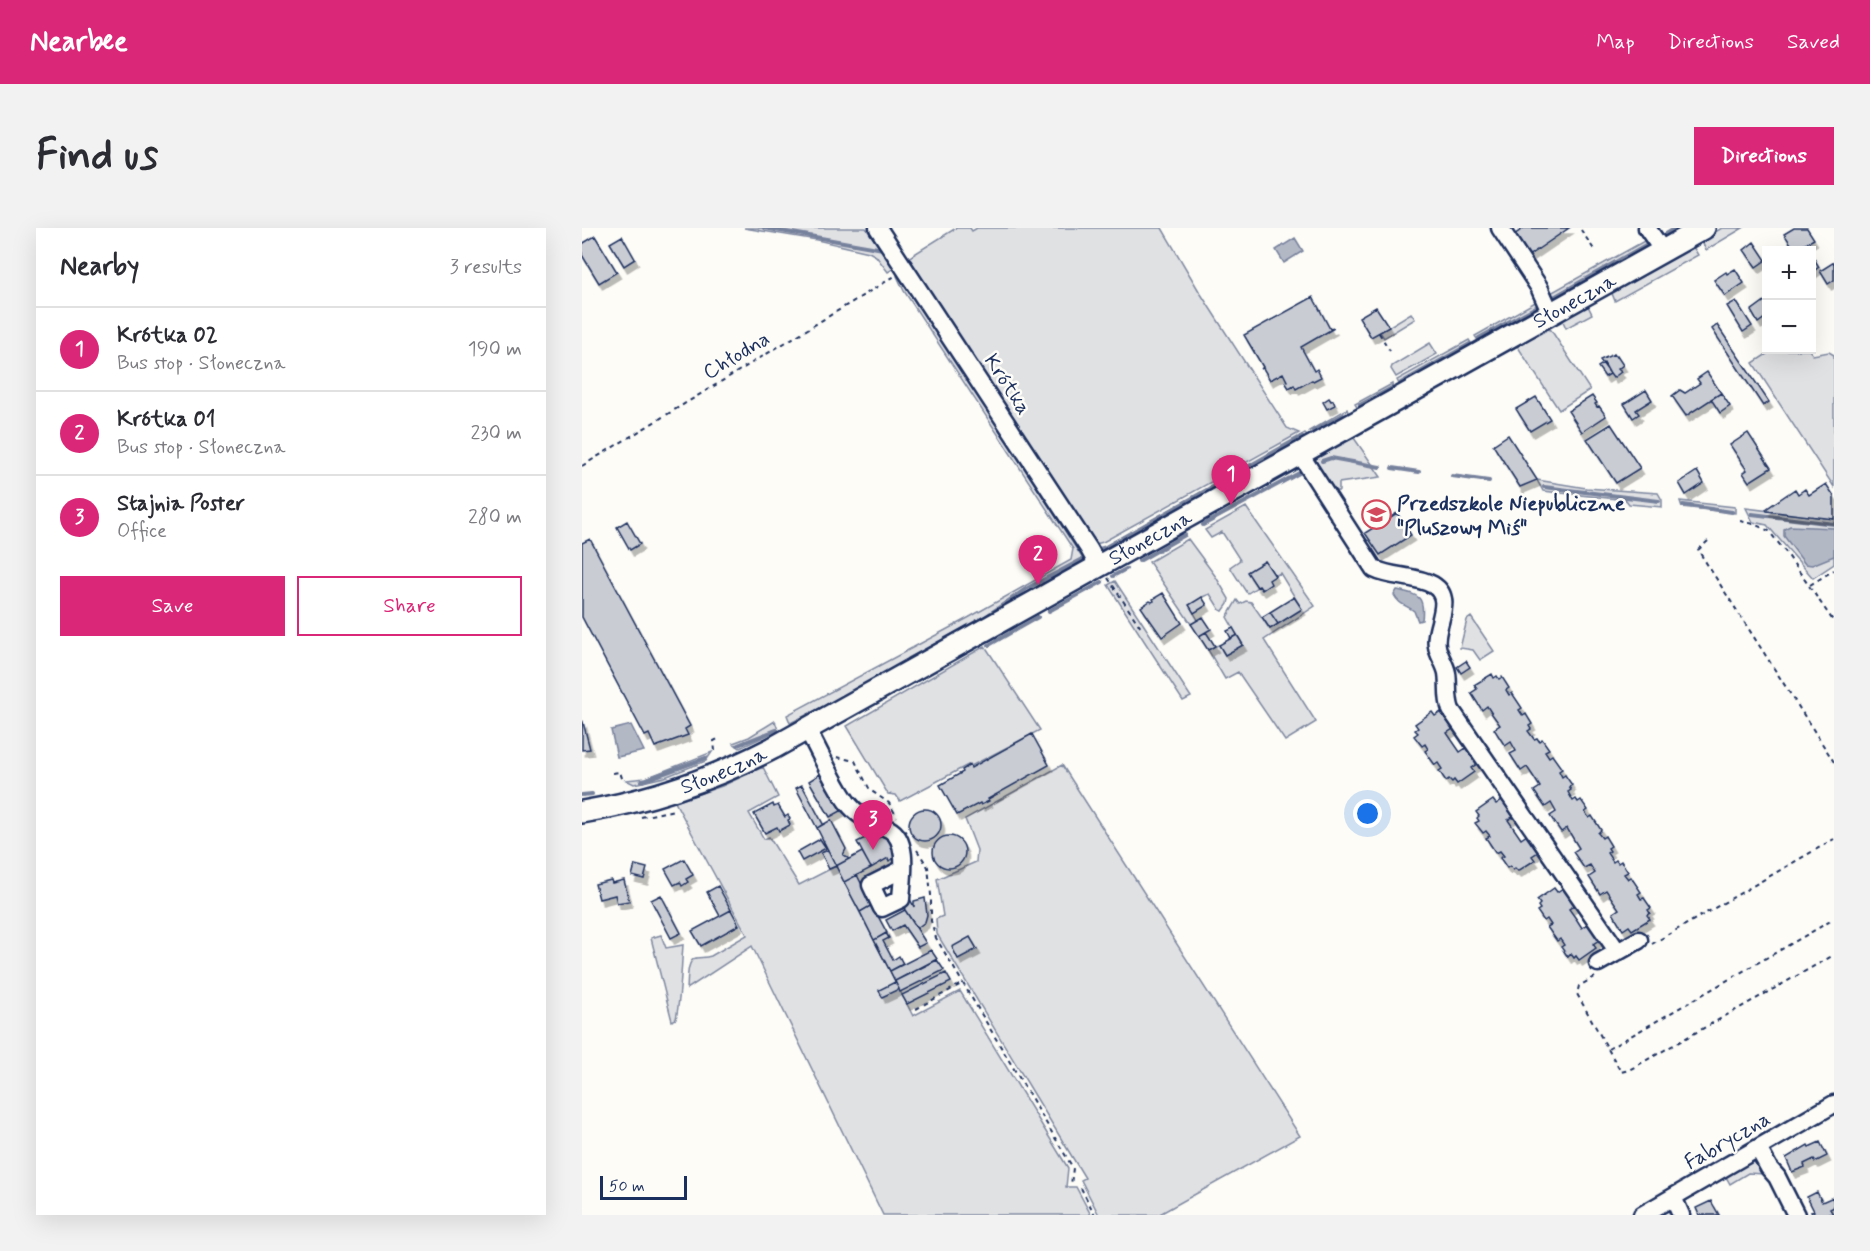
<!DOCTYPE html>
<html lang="en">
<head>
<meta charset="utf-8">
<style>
	:root { --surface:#fff; --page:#f2f2f3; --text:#2b2b33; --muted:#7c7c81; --line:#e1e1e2; --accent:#db2777 }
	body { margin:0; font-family:Mynerve,sans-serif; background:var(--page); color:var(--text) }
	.controls { position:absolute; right:18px; top:18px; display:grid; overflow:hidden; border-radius:0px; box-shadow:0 6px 24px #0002 }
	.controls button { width:54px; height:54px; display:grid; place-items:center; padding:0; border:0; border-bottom:2px solid var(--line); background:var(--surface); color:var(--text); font:30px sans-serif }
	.scale { position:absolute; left:18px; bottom:15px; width:87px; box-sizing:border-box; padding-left:6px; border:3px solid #1b2f5e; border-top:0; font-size:16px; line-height:21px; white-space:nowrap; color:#1b2f5e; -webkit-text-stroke:4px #fdfcf7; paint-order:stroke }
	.you { position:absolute; left:786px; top:586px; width:21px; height:21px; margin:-15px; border:4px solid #fff; border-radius:50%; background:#1a73e8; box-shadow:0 0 0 9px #1a73e833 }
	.badge { display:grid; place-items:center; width:39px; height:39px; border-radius:50%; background:var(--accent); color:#fff; font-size:20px; font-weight:700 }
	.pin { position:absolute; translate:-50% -50px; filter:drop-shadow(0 2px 3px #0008) }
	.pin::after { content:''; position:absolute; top:32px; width:21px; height:18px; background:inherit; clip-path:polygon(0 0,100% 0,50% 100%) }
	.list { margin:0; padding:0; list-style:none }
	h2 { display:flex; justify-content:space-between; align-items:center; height:78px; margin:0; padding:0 24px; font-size:26px }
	h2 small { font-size:20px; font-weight:400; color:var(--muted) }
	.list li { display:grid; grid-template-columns:39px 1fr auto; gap:18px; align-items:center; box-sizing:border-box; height:84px; padding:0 24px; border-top:2px solid var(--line) }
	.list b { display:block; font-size:22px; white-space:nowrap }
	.list p { margin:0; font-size:20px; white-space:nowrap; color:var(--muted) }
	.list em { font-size:20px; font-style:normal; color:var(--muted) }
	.actions { display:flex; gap:12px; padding:18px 24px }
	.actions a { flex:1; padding:14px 0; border:2px solid var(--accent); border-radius:0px; text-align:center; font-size:21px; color:var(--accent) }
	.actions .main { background:var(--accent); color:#fff }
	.map { position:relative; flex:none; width:1252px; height:987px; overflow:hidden; border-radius:0px }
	header { display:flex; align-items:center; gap:36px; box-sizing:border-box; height:84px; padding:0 30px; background:var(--accent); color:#fff }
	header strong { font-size:28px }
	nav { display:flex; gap:33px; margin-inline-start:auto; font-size:21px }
	.intro { display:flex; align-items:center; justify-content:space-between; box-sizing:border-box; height:144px; padding:0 36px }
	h1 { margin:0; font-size:42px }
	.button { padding:15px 27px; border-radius:0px; background:var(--accent); color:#fff; font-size:21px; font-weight:700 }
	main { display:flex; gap:36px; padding:0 36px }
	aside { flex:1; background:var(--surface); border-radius:0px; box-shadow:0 6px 24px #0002 }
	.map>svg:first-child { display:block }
	.green { fill:#e0e1e3; stroke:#7e88a0; stroke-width:1.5 }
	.water { fill:#b3b8c5; stroke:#76819c; stroke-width:1.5 }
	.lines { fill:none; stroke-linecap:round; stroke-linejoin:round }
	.stream { stroke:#76819c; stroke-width:4 }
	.building { fill:#c9ccd3; stroke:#1b2f5e; stroke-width:1.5; filter:url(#shadow) }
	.minor-casing { stroke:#1b2f5e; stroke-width:21 }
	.major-casing { stroke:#1b2f5e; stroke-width:26 }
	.path { stroke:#1b2f5e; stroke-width:2; stroke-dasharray:4.5 4.5; stroke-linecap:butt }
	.minor { stroke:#fdfcf7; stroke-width:16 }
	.major { stroke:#fdfcf7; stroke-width:21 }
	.labels { text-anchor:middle; stroke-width:5; stroke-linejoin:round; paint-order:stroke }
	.street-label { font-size:21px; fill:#1b2f5e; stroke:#fdfcf7 }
	.poi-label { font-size:21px; font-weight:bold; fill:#1b2f5e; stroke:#fdfcf7; text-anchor:start }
</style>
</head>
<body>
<header>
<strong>Nearbee</strong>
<nav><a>Map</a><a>Directions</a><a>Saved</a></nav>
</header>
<div class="intro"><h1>Find us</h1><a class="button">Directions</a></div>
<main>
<aside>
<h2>Nearby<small>3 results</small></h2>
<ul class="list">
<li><span class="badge">1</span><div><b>Krótka 02</b><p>Bus stop · Słoneczna</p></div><em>190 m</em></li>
<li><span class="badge">2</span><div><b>Krótka 01</b><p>Bus stop · Słoneczna</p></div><em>230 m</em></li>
<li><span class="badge">3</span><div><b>Stajnia Poster</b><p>Office</p></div><em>280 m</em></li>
</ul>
<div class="actions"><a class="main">Save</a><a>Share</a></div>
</aside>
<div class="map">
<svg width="1252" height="987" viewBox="0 0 1252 987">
	<defs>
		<filter id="shadow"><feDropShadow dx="3.5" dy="6" stdDeviation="0" flood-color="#0004"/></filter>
	</defs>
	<rect width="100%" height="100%" fill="#fdfcf7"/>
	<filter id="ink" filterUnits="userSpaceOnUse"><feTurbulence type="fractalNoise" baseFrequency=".0167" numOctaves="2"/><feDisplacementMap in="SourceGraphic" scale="12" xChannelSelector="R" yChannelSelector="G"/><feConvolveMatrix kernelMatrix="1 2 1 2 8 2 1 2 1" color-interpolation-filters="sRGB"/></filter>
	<g filter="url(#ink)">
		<path class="green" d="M162,0H284L295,16L301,18L316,38L306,44L294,28L287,24L235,12Z
			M374,0H388L390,3L395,0H580L617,63L705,200L717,205L521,314L510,317L326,30Z
			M1140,0H1161L1124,22L1119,12Z
			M1064,12L1068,19L972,72L967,66Z
			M1110,17L1116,27L1033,73L1029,63Z
			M322,46L506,333L463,358L459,352L449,357L452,364L235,486L209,497L205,487L386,390L489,332L491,321L322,63L315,48Z
			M957,72L958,76L950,86L897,114L893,108Z
			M1005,76L1010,86L984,100L980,91L982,89Z
			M829,85L833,91L802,110L798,104Z
			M962,100L969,102L1008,162L977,182L934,116Z
			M887,112L891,118L824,157L817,156L815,152Z
			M848,115L855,126L814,149L809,141L810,138Z
			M1191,122H1227L1231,127L1247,124L1252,127V259L1171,135Z
			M810,156L811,162L776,181L773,176Z
			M765,181L767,187L731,209L727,203Z
			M723,205L726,211L520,327L512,321L523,318Z
			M772,210L799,249L757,255V263H752L733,232L742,224Z
			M955,252L1004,260L1076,265L1080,272V279L1047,276L1044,272L961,263Z
			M1098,273L1153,279V285L1100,279Z
			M664,279L733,378L682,412L734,494L703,513L656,444L643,451L626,422L633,418L637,417L643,427L661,417L645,389L655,372L658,376L664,373L669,374L688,401L720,381L698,345L693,348L683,333L666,344L675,359L666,365L664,364L648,339L658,332L640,304L629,310L623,302Z
			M1164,280L1252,291V336L1231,350L1185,297L1171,294Z
			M606,311L634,349L647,371L646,376L641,383L638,382L628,366L620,369L612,385L616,392L609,396L567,334Z
			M533,353L609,469L601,473L526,357Z
			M889,389L912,423L898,432L891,422L878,420L885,392Z
			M403,418L458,502L389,538L388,536L386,537L318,573L314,567L306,566L265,498Z
			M193,493L196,502L158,520L151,515L167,509Z
			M130,524L124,533L83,549L52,556L44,552L64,550Z
			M480,537L718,908L576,987H517L499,952L503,950L355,706L354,691L361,688L355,651L394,634L395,622L383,591Z
			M181,539L196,569L167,585L182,611L187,609L217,657L254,638L331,788L378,763L486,940L484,959H494L509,987H301L170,718L105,761C106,753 104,732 114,730C120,729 123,730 129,728L165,707L93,574L140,558Z
			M79,707L84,720L101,717C99,742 99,766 94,791L90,793L69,710Z
			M1170,933L1177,937L1181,946L1166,945L1148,956L1143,947Z"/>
		<path class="water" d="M713,10L721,23L702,35L694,22Z
			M1208,298L1252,300V328L1230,337L1223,336L1202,308V301Z
			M815,362C836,367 843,367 840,392L836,393L832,383C824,377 817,377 812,367Z
			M49,497L62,523L35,529L29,502Z"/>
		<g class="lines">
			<path class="stream" d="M182,0L301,21L303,25
				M1079,9L1094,0
				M972,69L1067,15
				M897,110L954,79
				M819,155L888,116
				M778,177L810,160
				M731,203L761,187
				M740,233L749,230L798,239
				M810,240L837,244
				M870,248L907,253
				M962,259L1077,273
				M1101,277L1150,284
				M1170,286L1252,296
				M621,297L719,244
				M519,322L720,209
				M557,333L603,307
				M531,348L544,341
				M467,383L520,354
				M407,417L456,389
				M327,431L399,392L444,361L499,332L501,333L503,332L453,254
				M285,456L318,437
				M211,495L247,477
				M156,517L194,502
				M60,553L124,530
				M0,567L10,566"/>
		</g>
		<path class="building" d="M942,0H987L946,28L932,7Z
			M1212,0H1225L1232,11L1213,22L1202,6Z
			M13,8L35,44L17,55L0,27V16Z
			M40,8L53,31L42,38L28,15Z
			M1172,14L1184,32L1174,39L1162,22Z
			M1230,27L1237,39L1230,44Z
			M1252,34V52L1246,56L1238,43Z
			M1153,41L1162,55L1143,68L1132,52L1144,44L1145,46Z
			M731,69L748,101L752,100L719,119L732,143L735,141L739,149L731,153L730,152L714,161L712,157L707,160L703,154L705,153L701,145L688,152L681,140L679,141L681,139L662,107Z
			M1184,72V89L1176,95L1169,83Z
			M1154,73L1170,98L1161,104L1145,78Z
			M794,79L807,99L789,109L777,89Z
			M1135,97L1187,174L1181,178L1130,101Z
			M1032,126L1034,129L1035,128L1041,137L1036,141L1039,144L1031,150L1018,132Z
			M1022,135L1028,146L1023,149L1016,139Z
			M1125,144L1139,165L1104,188L1090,168L1098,162L1103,165L1118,155L1115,151Z
			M1064,162L1070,172L1054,182L1057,186L1051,190L1042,176Z
			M1139,165L1148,178L1138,185L1129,171Z
			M1010,168L1015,175L1013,176L1015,179L1017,178L1024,188L1000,204L986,183Z
			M954,169L968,191L948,203L934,181Z
			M747,170L749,173L751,172L753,177L745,181L741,174Z
			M1029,196L1058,240L1034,255L1005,211Z
			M1166,205L1189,240L1167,254L1161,245L1165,242L1148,217Z
			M926,207L955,252L938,259L911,217Z
			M1115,243L1122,255L1104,267L1097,255Z
			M1244,256L1252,268V291L1185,283L1184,281L1213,261L1216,266L1223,261L1227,267Z
			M815,285L829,307L798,327L783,305Z
			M45,293L58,316L48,322L35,299Z
			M8,311L108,498L103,501L106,507L73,519L67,506L63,508L0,389V315Z
			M683,333L693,348L687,352L689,356L680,362L677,358L675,359L665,344Z
			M581,365L600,395L580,409L559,379L568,373L570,374L572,373L571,371Z
			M620,369L625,377L612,385L607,377Z
			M712,369L720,381L696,396L688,384Z
			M688,384L696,396L688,401L680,389Z
			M621,389L629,401L617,408L609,396Z
			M651,400L655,407L649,410L645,403Z
			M624,404L633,418L626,422L617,408Z
			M655,407L661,417L643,427L637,417Z
			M884,433L888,439L879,445L875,439Z
			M910,446L912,450L915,448L917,451L920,449L927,460L924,462L927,467L930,465L940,480L937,482L941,488L944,486L950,496L947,498L949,501L946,503L952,511L955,510L957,513L960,511L967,521L963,523L967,529L970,527L980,541L977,543L980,549L983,547L990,557L987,559L989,562L986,564L991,573L994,571L996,574L999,572L1006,582L1003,584L1007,590L1010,588L1019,602L1016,605L1020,610L1023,608L1029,618L1026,620L1028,623L1025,625L1031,634L1034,632L1036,635L1039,633L1046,644L1042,646L1046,651L1049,649L1059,664L1056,666L1059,671L1062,670L1069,680L1066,682L1068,685L1065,687L1068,691L1050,702L1047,698L1041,702L1031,685L1037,681L1024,662L1018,666L1007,649L1013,645L1008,637L1002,640L991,624L997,620L992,612L985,600L979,604L968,588L974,584L969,575L963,579L952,563L958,559L953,551L945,539L939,543L928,526L934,523L929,514L923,518L912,501L918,497L910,486L905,478L900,482L889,465L895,461L892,457Z
			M850,484L853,488L859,484L871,501L865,505L878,524L884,520L895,536L889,540L892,544L875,556L872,552L870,554L867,551L864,553L857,543L860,541L856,535L853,537L843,523L846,521L843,516L840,518L832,508L836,505L833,502L836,500L833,496Z
			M1,494L8,521L0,522V496Z
			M450,506L467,537L406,571L407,573L399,577L398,575L375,587L358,557L381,544L380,542L388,537L389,540Z
			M238,546L259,583L248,589L227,553Z
			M220,557L241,596L235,600L214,560Z
			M911,572L914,576L920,572L932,588L926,592L939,611L945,607L956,624L950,628L953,632L936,643L933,640L931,642L928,638L925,640L918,630L922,628L918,623L914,625L904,610L908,608L904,603L901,605L893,595L897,593L895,590L897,588L894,584Z
			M191,576L192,579L196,577L203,589L206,587L208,591L206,592L208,597L197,603L195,599L183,605L172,586Z
			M327 597a16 16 0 1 1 32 0a16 16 0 1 1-32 0Z
			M249,592L264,621L261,627L267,631L254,638L235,600Z
			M306,605L318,627L307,633L306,630L289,640L275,614L285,609L287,614L292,612Z
			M351 624a16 16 0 1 1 32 0a16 16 0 1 1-32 0Z
			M238,611L244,620L220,633L215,624Z
			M246,622L254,638L247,641L239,625Z
			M280,624L289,640L262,654L254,638Z
			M102,631L111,647L104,651L106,654L100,658L98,654L92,657L83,641Z
			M53,637L65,640L62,651L50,648Z
			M275,647L290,677L278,684L262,654Z
			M29,652L30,655L42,652L47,673L35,675L33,667L17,671L13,656Z
			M136,658L149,682L138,688L125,664Z
			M972,660L975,664L981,660L993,677L987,681L995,692L1000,700L1006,696L1017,712L1011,716L1014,720L997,732L994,728L992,730L989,726L986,729L979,719L982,717L978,711L975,713L965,699L969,697L965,691L962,693L955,683L958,681L956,678L958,676L955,672Z
			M79,667L99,705L89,710L69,672Z
			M343,670L345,687L343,694L335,700L319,676L328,671L332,679V673Z
			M290,677L305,705L292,712L278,684Z
			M149,682L157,697L119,718L110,703Z
			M323,682L344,715L336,719L321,697L310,703L304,692Z
			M304,705L307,710L301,713L311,732L317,728L321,736L308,743L292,712Z
			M388,709L395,721L376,731L370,719Z
			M349,722L355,731L313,753L308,743Z
			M355,732L362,742L318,764L313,753Z
			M364,745L369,754L325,776L320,767Z
			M313,754L317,761L300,769L297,762Z
			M1238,914L1245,928L1233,934L1232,931L1222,936L1223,939L1210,944L1204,930L1226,917L1227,919Z
			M1235,964L1240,974L1251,969L1252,979L1248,981L1251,986L1231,987L1229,984L1232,983L1225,969Z
			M1129,973L1137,987H1117L1114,980Z"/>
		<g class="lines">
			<defs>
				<path id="minor" d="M296,0L507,321L517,339
					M918,0L957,59L969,86
					M1065,0L1081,23
					M718,226L792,341C810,350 833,347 851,357C874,371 851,399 855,418C856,427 863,435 865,445C867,457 864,469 869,482L1036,724
					M225,501C238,524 250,553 265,574C278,591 290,593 307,601C328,612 320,652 319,671L300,680L289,657L321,641
					M1016,735L1057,712
					M1176,920L1187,940L1195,949L1214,987
					M1091,969L1099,987
					M1060,987L1252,876"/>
				<g id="major">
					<path id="s1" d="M0,584C68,573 131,551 191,520L1122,0"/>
				</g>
			</defs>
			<use href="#minor" class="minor-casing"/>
			<use href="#major" class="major-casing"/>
			<path class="path" d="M999,2L1013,23
				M797,105L808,123
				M0,238L313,48
				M1158,293L1172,296L1187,303L1205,326L1252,394
				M1126,313L1116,322L1252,534
				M526,350L559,400
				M1228,357L1252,342
				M133,523L132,513L136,511
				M255,529L273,533L288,562L307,575L315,589
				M31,545L38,544L41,553
				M59,589L92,582
				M335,622L346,639L349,667V693L354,710L491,940L489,957
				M1070,716L1252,611
				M1013,749L997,758L995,766L1039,844L1047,842L1252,727
				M334,781L381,755
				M1026,821L1252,691
				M499,960L513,987"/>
			<use href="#minor" class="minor"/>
			<use href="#major" class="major"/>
		</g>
	</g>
	<defs>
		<symbol id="school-ring" viewBox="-11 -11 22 22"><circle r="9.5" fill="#fdfcf7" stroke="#d1495b" stroke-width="1.5"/><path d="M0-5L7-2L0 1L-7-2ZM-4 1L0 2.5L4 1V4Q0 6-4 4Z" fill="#d1495b"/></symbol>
	</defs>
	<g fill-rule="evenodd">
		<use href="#school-ring" x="778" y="270" width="33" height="33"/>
	</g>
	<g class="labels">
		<g class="street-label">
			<text dy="7" stroke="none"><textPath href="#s1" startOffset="1120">Słoneczna</textPath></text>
			<text transform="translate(154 127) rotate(-31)" y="7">Chłodna</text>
			<text transform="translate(426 156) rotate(57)" y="7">Krótka</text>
			<text dy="7" stroke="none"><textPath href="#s1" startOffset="634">Słoneczna</textPath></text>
			<text dy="7" stroke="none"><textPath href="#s1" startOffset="148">Słoneczna</textPath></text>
			<text transform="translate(1145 912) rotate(-30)" y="7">Fabryczna</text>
		</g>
		<g class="poi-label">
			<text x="815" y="282">Przedszkole Niepubliczne<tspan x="815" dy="24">"Pluszowy Miś"</tspan></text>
		</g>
	</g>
</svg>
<div class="controls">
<button>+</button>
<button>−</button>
</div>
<div class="scale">50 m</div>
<div class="you"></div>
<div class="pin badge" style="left:649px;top:277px">1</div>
<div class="pin badge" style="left:456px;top:357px">2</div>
<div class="pin badge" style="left:291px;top:622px">3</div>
</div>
</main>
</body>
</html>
